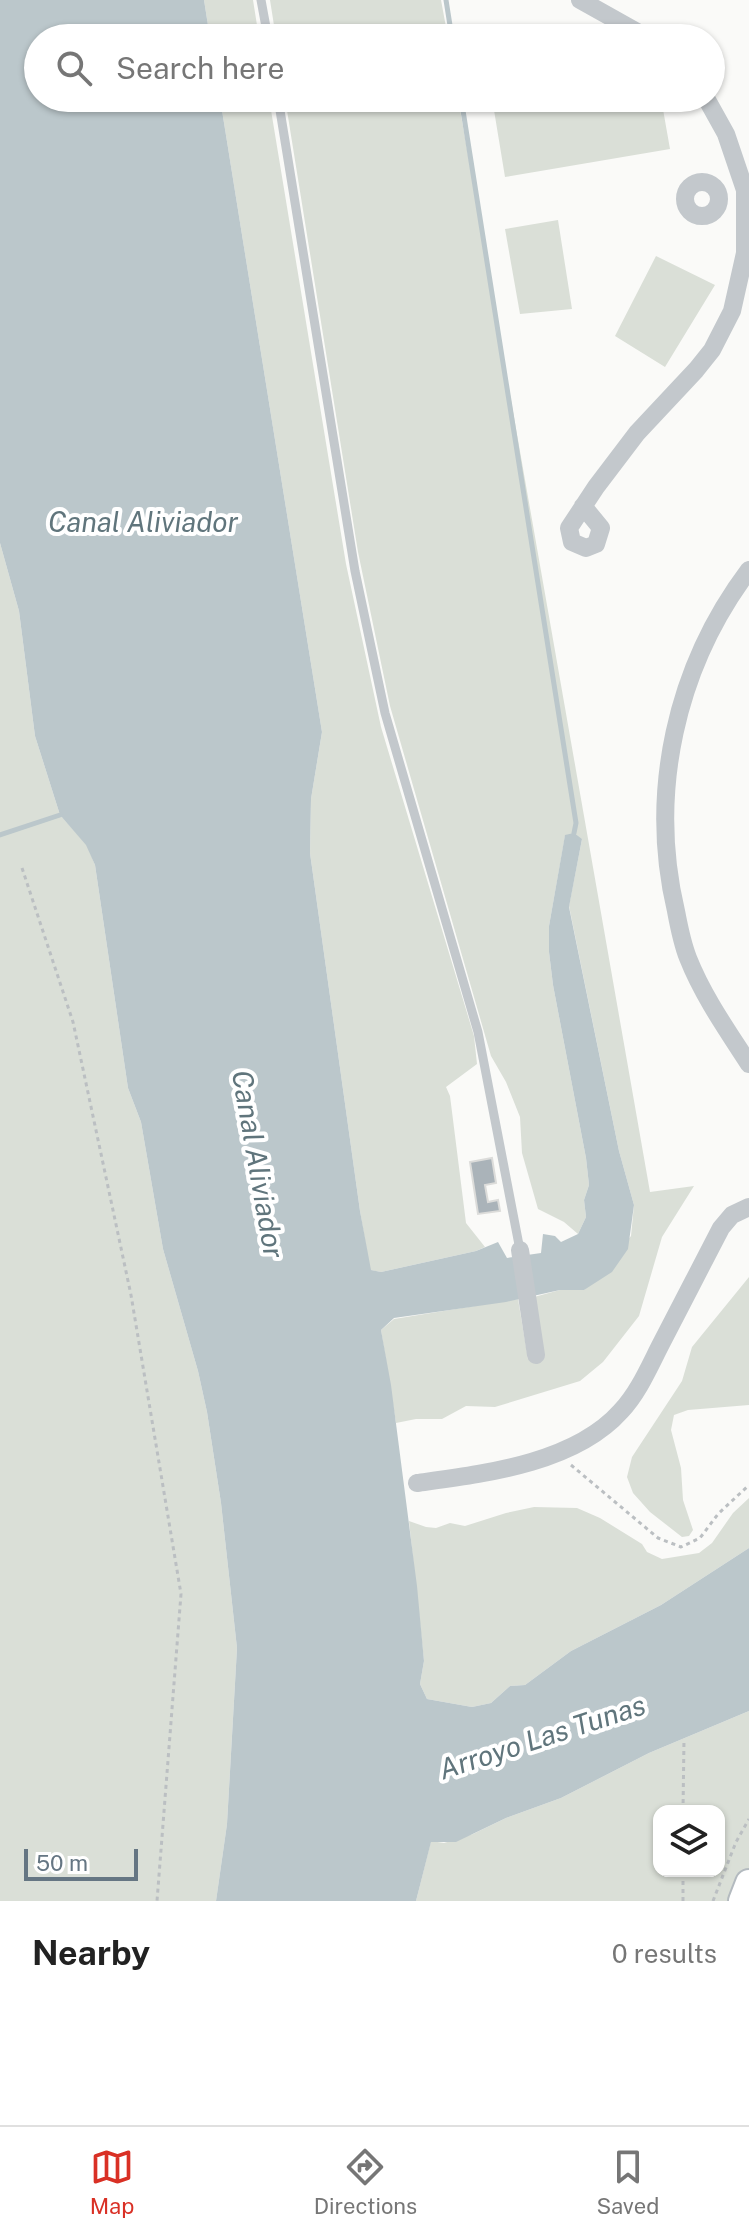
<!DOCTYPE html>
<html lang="en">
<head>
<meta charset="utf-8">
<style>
	:root { --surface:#fff; --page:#f6f6f6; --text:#222; --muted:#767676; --line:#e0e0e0; --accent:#d93025 }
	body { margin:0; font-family:"Public Sans",sans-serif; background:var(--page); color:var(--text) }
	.controls { position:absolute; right:24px; bottom:24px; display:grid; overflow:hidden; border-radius:16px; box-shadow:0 2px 6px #0004 }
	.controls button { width:72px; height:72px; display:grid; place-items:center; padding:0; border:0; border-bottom:2px solid var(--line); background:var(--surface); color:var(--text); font:40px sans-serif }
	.scale { position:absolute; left:24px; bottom:20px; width:114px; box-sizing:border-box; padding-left:8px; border:4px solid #657683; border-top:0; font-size:22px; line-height:28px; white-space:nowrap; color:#657683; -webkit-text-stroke:6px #fff; paint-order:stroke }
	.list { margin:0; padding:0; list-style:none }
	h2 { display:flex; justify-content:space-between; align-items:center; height:104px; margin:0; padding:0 32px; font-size:34px }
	h2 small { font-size:26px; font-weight:400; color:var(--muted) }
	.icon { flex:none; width:44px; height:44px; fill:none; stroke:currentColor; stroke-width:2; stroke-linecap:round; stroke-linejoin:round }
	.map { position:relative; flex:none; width:749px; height:1901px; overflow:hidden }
	.search { position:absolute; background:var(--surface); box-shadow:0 2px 6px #0004; left:24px; right:24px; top:24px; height:88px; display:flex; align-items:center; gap:20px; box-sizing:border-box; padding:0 28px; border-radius:44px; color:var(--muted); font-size:30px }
	.sheet { height:224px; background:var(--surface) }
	nav { display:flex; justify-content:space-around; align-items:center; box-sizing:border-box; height:112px; border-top:2px solid var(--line); background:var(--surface); font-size:22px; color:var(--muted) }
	nav a { display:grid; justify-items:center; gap:4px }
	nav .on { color:var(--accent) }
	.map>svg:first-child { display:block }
	.green { fill:#dadfd7; fill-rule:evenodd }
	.water { fill:#bbc7cb }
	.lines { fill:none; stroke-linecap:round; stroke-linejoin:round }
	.stream { stroke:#bbc7cb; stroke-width:5 }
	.building { fill:#aab3b9; stroke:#dcdcda; stroke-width:2 }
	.secondary-casing { stroke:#b3babf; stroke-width:30 }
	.path { stroke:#bbbfc2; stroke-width:3; stroke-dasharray:4 4; stroke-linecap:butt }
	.lane { stroke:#c3c8cc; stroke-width:9 }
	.street { stroke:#c3c8cc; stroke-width:18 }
	.secondary { stroke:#fff; stroke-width:26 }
	.labels { text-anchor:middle; stroke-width:8; stroke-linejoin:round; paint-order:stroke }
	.water-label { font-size:28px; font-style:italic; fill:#60757c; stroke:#fff }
</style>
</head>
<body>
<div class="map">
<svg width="749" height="1901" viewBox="0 0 749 1901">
	<rect width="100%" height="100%" fill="#fafaf8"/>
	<path class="green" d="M204,0H253L259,38H210Z
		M270,0H441L448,38H276Z
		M220,98H269L346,564L381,727L474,1036L477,1064L446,1087L450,1096L466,1223L485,1247L476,1251L381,1272L370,1270L360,1211L310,853L311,799L322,732Z
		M285,98H458L650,1192L694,1186L662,1237L639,1316L603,1362L580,1381L495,1407L466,1406L442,1419H416L396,1423L381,1330L394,1319L518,1299L528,1359L534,1297L560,1290H584L631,1236L634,1205L619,1151L569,906L582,839L565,836L549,926V952L553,985L586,1158L589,1185L584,1200L586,1217L578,1234L564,1222L538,1209L522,1153L520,1117L506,1082L491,1056L390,706L358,552Z
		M492,98H661L670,149L505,177Z
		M558,220L572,309L520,314L505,229Z
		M656,256L715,285L665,367L615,336Z
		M0,543L19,611L35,736L60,815L87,845L95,865L128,1088L141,1122L163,1249L198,1371L207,1412L221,1503L237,1648L227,1824L216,1901H0Z
		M749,1277V1405L688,1410L674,1415L671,1430L681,1468L683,1500L693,1530L689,1536L682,1537L650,1512L633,1493L627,1477L632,1457L682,1381L692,1347Z
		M749,1498V1548L661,1605L571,1651L525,1685L510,1686L491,1703L472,1707L427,1699L420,1684L424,1661L409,1521L426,1527L436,1528L450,1523L465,1526L506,1513L534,1507L577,1508L600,1518L642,1544L647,1552L662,1559L699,1553L712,1543L733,1513Z
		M749,1711V1868L736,1901H416L431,1841L444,1843L473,1834L506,1818L561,1798L649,1753ZM659,1811H719V1871H659Z"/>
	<path class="water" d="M0,0H204L210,38H38V98H220L322,732L311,799L310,853L360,1211L371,1270L381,1272L476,1251L498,1242L507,1258L541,1253L543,1234L555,1236L561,1242L578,1234L586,1217L584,1200L589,1185L586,1158L553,985L549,952V926L565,835L574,833L582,839L569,907L619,1151L634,1205L628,1249L612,1272L584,1290H560L506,1302L394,1318L381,1330L391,1385L417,1586L424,1661L420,1684L427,1699L472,1707L491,1703L510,1686L525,1685L571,1651L661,1605L749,1548V1711L649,1753L561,1798L506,1818L456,1842H431L416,1901H216L227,1824L237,1648L221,1503L207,1412L198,1371L163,1249L141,1122L128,1088L95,865L86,845L60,815L35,736L19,611L0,543Z"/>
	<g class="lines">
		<path class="stream" d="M446,0L452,38
			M461,98L576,823L574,833
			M0,835L60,815"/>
	</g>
	<path class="building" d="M492,1158L496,1183L485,1185L488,1202L498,1200L500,1211L478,1214L470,1162Z"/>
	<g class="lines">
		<defs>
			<path id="secondary" d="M742,1901L749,1883"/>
		</defs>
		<use href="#secondary" class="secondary-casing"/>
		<path class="path" d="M22,868L73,1022L131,1295L181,1594L157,1901
			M571,1465L658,1538L681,1547L700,1538L718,1514L749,1485
			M683,1811L684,1739
			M683,1901V1871
			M713,1901L736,1842L749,1819"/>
		<path class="lane" d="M261,0L268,38
			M278,98L355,571L385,713L478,1032L520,1250"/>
		<path class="street" d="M580,0L648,38
			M685 199a17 17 0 1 1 34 0a17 17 0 1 1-34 0Z
			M583,506L601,528L596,544L586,548L572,542L569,528L596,487L637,433L696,370L712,350L732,311L745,253V190L726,134L706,98
			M749,570C676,667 648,792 676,911C679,927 682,943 688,958C703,996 727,1030 749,1064
			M520,1250L536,1355
			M417,1483C482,1474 574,1464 621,1411C639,1392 650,1365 662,1342C682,1304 701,1266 721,1228L732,1215L749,1207"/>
		<use href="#secondary" class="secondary"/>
	</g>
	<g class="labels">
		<g class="water-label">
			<text x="143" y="532">Canal Aliviador</text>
			<text transform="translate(258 1164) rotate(80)" y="10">Canal Aliviador</text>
			<text transform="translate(542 1737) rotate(-18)" y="10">Arroyo Las Tunas</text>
		</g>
	</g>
</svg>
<div class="controls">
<button><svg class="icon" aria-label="layers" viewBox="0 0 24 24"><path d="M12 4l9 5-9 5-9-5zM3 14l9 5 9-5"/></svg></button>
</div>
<div class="scale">50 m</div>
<div class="search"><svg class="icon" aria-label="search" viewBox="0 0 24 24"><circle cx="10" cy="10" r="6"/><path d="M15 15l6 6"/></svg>Search here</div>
</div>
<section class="sheet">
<h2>Nearby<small>0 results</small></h2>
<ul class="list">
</ul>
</section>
<nav>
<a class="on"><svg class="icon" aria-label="map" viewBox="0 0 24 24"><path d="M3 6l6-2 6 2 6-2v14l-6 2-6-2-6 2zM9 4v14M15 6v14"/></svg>Map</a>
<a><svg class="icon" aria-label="directions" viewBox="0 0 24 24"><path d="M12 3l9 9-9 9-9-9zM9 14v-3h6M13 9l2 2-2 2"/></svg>Directions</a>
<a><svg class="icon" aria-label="saved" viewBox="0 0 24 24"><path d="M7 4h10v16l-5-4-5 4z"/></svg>Saved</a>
</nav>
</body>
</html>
